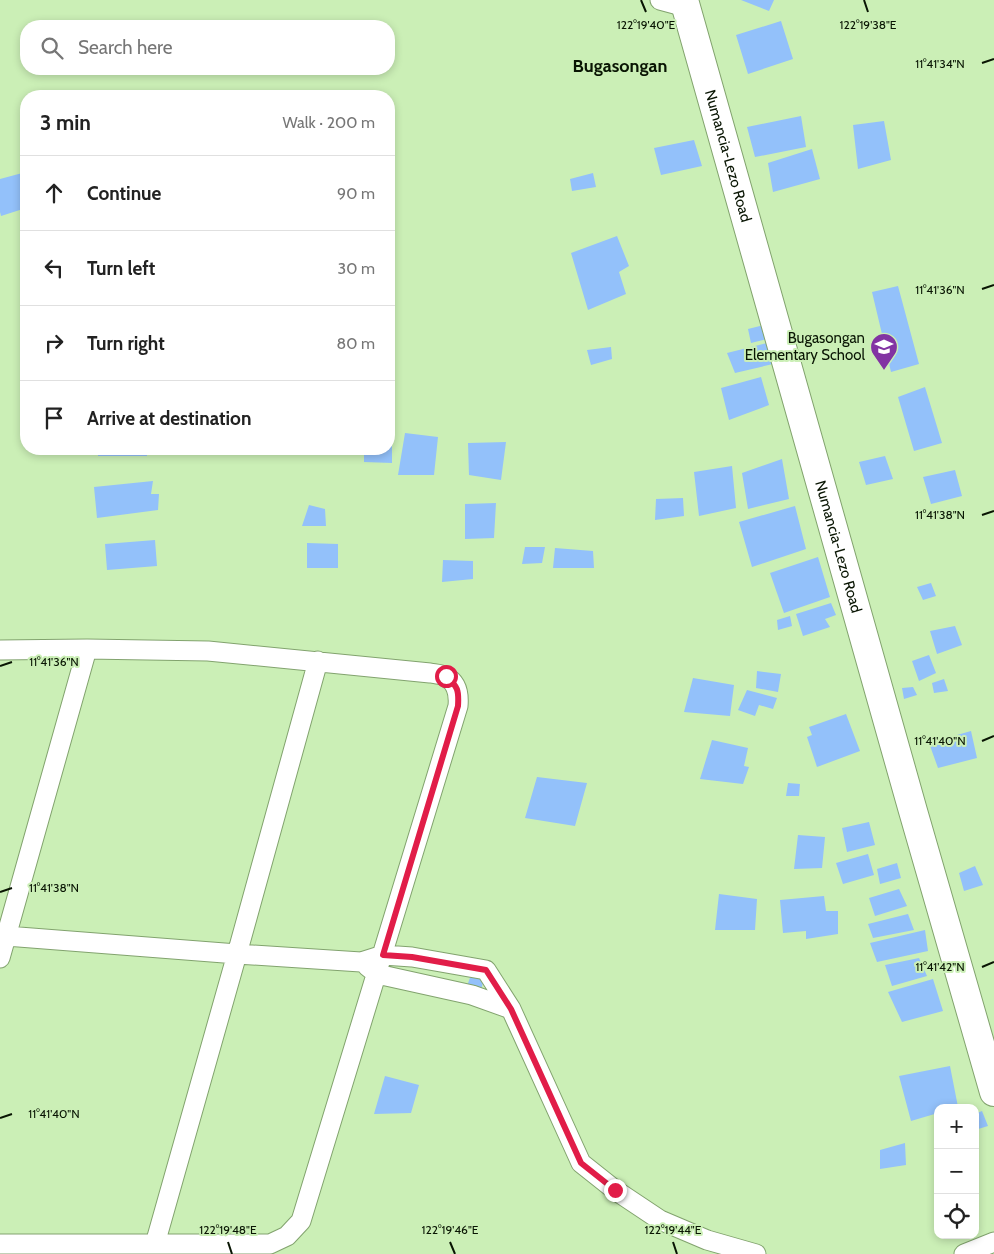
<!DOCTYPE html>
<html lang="en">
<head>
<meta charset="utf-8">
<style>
	:root { --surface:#fff; --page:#f6f6f6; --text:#222; --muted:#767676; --line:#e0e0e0 }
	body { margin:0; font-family:Cabin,sans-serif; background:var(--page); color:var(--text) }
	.controls { position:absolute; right:15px; bottom:15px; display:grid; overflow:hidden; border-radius:10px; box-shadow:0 2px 8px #0003 }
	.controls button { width:45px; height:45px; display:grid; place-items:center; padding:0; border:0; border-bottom:1px solid var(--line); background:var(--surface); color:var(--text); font:25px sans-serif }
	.stop { position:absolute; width:15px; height:15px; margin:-11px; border:4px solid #e11d48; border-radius:50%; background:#fff }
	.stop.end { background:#e11d48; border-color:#fff; box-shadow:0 1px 5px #0008 }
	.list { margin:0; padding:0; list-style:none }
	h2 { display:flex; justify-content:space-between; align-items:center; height:65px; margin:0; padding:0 20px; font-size:21px }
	h2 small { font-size:16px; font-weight:400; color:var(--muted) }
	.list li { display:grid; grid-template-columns:32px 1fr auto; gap:15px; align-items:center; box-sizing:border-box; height:75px; padding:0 20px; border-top:1px solid var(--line) }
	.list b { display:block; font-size:19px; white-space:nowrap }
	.list em { font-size:16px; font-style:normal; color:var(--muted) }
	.icon { flex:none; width:28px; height:28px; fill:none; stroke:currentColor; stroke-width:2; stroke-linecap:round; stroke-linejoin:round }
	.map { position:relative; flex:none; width:994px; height:1254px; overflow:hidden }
	.search { position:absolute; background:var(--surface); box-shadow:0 2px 8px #0003; left:20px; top:20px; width:375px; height:55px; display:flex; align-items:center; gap:12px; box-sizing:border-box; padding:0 18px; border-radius:20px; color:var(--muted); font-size:19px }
	.panel { position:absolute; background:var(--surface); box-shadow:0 2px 8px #0003; left:20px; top:90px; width:375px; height:365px; border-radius:20px }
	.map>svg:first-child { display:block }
	.building { fill:#93c1fa }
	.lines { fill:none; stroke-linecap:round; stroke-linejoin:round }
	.street-casing { stroke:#82a36e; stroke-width:21 }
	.secondary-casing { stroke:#82a36e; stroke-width:30 }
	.street { stroke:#fff; stroke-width:19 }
	.secondary { stroke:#fff; stroke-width:28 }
	.route { stroke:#e11d48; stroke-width:6 }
	.ticks { fill:none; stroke:#091503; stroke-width:2 }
	.labels { text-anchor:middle; stroke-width:4; stroke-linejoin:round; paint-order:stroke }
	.street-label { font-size:15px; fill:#091503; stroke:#cbefb6 }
	.poi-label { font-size:15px; fill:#091503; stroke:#cbefb6; text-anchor:end }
	.quarter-label { font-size:18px; font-weight:bold; fill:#091503; stroke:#cbefb6 }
	.ticks-label { font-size:12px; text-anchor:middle; fill:#091503; stroke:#cbefb6; stroke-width:4; stroke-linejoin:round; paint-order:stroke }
</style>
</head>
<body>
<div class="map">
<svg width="994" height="1254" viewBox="0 0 994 1254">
	<rect width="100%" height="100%" fill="#cbefb6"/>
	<path class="building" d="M741,0H774L769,11Z
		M781,21L793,59L748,74L736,35Z
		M801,116L806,147L755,157L747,127Z
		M884,121L891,160L858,169L853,125Z
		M694,140L702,166L661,175L654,148Z
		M812,149L820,179L773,192L768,163Z
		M26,172V208L1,216L0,212V179Z
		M593,173L596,187L572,191L570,179Z
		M617,236L629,266L619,272L626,294L588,310L571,253Z
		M898,286L919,364L891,372L872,292Z
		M764,325L767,339L751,343L748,329Z
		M767,343L773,364L735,373L727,353Z
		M611,347L612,359L591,365L587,350Z
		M761,377L769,405L729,420L721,388Z
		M925,387L942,443L914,451L898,397Z
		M405,433L438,437L434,475H398Z
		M389,435H392V463L364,462V449H389Z
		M506,442L501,480L469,475L468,443Z
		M98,449H147V456H98Z
		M885,456L893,479L866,485L859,462Z
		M782,459L789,499L748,509L742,473Z
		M732,466L736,508L699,516L694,472Z
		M955,470L962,496L931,504L923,477Z
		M153,481L151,494H159L158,510L97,518L94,487Z
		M683,498L684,516L655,520L656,499Z
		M496,503L494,538L465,539V504Z
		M309,505L325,509L326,526H302Z
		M795,506L806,549L752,567L739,522Z
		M155,540L157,566L107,570L105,544Z
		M307,543L338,544V568H307Z
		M525,547H545L542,563L522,564Z
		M555,548L593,551L594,568H553Z
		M818,557L830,597L784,613L770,573Z
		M443,560L473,561V579L442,582Z
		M931,583L936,596L923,600L917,587Z
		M831,603L836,615L825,619L830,627L803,636L796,614Z
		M790,616L792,626L778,630L777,620Z
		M955,626L962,645L937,654L930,631Z
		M929,655L936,673L919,681L912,661Z
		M757,671L781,674L778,692L756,688Z
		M693,678L734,685L730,716L684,712Z
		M944,679L948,691L934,693L932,683Z
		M913,687L917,695L904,699L902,688Z
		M747,690L777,698L773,709L759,705L755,716L738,710Z
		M846,714L860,751L817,767L807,737L812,735L809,727Z
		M971,731L977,758L938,768L929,743Z
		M712,740L748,748L744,766L749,767L743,784L700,779Z
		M537,777L587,783L575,826L525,818Z
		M788,783L800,784L799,796H786Z
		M869,822L875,845L847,852L842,828Z
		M798,835L825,837L822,868L794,869Z
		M868,854L874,875L843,884L836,863Z
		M897,863L901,878L880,884L877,869Z
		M975,866L983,885L964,891L959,873Z
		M899,889L907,906L875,916L869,898Z
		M719,894L757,899L755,930H715Z
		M824,896L826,911H838V934L806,939V931L783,933L780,900Z
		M908,914L914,930L873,938L868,924Z
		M925,930L928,951L877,962L870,943Z
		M919,958L927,976L892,986L885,965Z
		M471,975L484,979L481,990L467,986Z
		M933,979L943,1011L902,1022L888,992Z
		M950,1066L958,1107L938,1108V1113L911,1121L899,1076Z
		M385,1076L419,1085L411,1113L374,1114Z
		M982,1111L988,1126L975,1130V1114Z
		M905,1143L906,1165L880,1169V1150Z"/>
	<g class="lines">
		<defs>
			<path id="street" d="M660,0L686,7
				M0,650L87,649L208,651L430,673C435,674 442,674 446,677C458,683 459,695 458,706L301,1221L287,1236L270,1244H0
				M6,936L237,954L361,962L383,955L412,957L486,970L511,1009L581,1163L615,1190L660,1220L707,1240L756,1254
				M0,958L87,649
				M367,966L377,974L472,995L511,1009
				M155,1244L237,954L318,661
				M964,1254L994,1242"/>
			<g id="secondary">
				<path id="s1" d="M684,0L913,811L994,1092"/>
			</g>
		</defs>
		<use href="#street" class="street-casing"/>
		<use href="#secondary" class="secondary-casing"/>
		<use href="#street" class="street"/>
		<use href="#secondary" class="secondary"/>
	</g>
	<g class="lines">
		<path class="route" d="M446,676C458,687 459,690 458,706L383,955L412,957L486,970L511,1009L581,1163L615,1190"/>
	</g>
	<path class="ticks" d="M641,0L646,12M864,0L868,12M982,63L994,59M982,289L994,285M982,515L994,511M0,666L12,662M982,741L994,736M0,892L12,888M982,967L994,962M0,1118L12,1114M228,1242L232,1254M450,1242L455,1254M673,1242L677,1254"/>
	<defs>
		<symbol id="school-pin" viewBox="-11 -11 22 30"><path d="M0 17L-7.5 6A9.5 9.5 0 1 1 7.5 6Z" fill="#8233a3" stroke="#cbefb6"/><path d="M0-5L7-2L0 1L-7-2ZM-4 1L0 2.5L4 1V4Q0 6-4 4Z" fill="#fff"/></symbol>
	</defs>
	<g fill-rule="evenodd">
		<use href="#school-pin" x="868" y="331" width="32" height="43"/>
	</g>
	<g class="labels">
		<g class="street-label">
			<text dy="5" stroke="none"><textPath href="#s1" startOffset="162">Numancia-Lezo Road</textPath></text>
			<text dy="5" stroke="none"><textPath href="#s1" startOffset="568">Numancia-Lezo Road</textPath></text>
		</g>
		<g class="poi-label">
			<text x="865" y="343">Bugasongan<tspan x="865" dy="17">Elementary School</tspan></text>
		</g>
		<g class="quarter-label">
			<text x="620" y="72">Bugasongan</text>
		</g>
	</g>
	<g class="ticks-label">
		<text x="646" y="29">122°19'40"E</text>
		<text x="868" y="29">122°19'38"E</text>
		<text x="940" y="68">11°41'34"N</text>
		<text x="940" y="294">11°41'36"N</text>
		<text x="940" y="519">11°41'38"N</text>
		<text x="54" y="666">11°41'36"N</text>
		<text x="940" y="745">11°41'40"N</text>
		<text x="54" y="892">11°41'38"N</text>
		<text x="940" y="971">11°41'42"N</text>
		<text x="54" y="1118">11°41'40"N</text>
		<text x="228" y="1234">122°19'48"E</text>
		<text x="450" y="1234">122°19'46"E</text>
		<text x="673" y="1234">122°19'44"E</text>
	</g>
</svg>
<div class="controls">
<button>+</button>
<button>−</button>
<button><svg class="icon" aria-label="locate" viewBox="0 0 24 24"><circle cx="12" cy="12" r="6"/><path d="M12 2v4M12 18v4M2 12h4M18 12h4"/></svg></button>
</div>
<div class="stop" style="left:446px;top:676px"></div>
<div class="stop end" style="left:615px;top:1190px"></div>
<div class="search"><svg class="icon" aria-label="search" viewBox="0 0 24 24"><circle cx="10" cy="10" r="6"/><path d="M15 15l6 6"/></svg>Search here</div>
<section class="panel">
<h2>3 min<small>Walk · 200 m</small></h2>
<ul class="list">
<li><svg class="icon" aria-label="ahead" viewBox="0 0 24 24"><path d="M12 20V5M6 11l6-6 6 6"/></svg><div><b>Continue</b></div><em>90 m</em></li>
<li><svg class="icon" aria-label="left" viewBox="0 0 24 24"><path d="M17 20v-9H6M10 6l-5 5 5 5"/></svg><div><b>Turn left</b></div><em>30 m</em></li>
<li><svg class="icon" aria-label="right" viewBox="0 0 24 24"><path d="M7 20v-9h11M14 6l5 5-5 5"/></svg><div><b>Turn right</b></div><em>80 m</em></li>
<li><svg class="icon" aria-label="arrive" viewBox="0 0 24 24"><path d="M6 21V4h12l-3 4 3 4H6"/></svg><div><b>Arrive at destination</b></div></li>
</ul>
</section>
</div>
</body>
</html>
